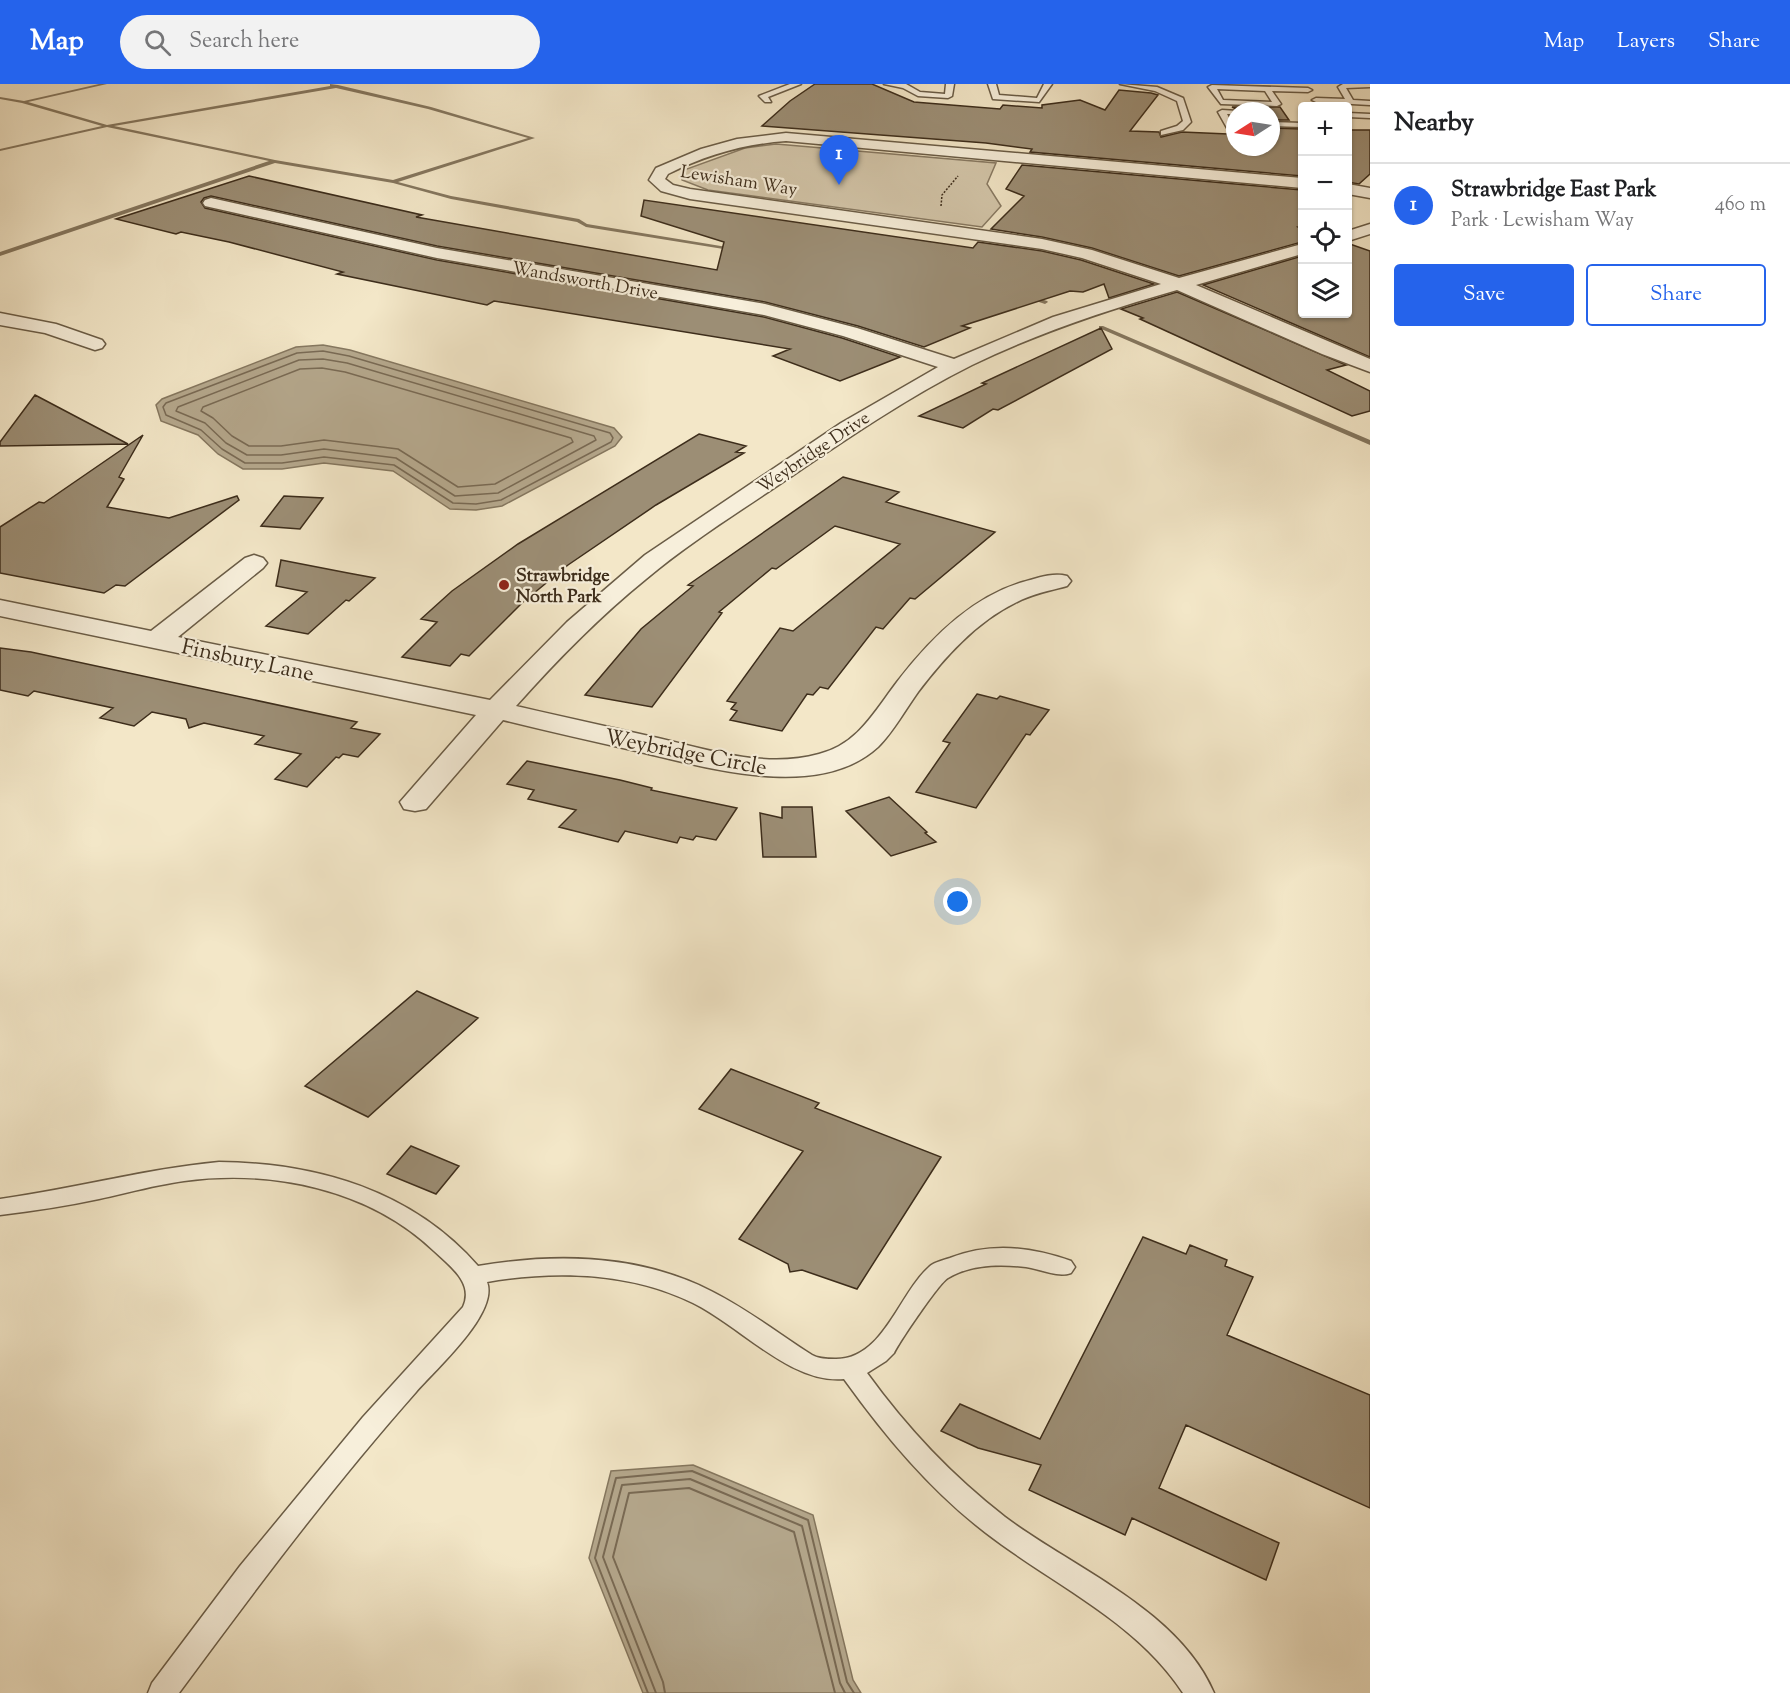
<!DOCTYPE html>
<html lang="en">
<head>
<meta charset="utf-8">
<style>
	:root { --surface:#fff; --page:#f2f2f2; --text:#202124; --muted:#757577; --line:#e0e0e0; --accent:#2563eb }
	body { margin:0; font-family:"Sorts Mill Goudy",serif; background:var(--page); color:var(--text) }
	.controls { position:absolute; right:18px; top:18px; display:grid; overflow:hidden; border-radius:6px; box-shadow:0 2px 4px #0004 }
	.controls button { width:54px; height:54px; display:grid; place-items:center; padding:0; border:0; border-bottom:2px solid var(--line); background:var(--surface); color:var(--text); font:30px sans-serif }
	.compass { position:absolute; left:1226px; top:18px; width:54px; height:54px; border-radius:50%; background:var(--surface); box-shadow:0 2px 4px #0004; rotate:258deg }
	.you { position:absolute; left:958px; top:818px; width:21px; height:21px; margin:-15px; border:4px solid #fff; border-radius:50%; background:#1a73e8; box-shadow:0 0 0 9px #1a73e833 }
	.badge { display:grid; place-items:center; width:39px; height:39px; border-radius:50%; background:var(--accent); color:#fff; font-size:20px; font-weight:700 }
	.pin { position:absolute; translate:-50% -50px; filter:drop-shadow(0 2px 3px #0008) }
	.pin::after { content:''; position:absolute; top:32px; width:21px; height:18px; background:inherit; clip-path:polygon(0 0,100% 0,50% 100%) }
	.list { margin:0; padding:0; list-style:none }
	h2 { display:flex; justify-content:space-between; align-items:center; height:78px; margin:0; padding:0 24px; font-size:26px }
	h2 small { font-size:20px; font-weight:400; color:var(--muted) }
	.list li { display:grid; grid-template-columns:39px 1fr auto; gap:18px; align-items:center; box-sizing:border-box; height:84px; padding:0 24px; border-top:2px solid var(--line) }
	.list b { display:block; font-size:22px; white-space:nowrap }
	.list p { margin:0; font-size:20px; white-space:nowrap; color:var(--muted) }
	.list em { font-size:20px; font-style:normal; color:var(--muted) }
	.actions { display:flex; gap:12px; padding:18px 24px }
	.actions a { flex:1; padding:14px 0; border:2px solid var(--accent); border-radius:6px; text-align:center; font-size:21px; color:var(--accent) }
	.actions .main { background:var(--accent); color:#fff }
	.icon { flex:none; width:33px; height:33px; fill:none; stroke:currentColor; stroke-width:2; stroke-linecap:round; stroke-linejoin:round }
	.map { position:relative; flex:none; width:1370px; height:1609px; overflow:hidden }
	header { display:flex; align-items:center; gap:36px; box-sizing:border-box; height:84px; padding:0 30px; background:var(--accent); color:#fff }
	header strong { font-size:28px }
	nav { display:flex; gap:33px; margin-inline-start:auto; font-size:21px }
	.search { width:420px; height:54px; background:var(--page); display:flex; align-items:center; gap:15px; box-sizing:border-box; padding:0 21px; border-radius:33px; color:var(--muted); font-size:22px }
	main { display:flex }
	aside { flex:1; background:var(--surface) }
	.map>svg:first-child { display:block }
	.green { fill:#d4c7ab; stroke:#887a63; stroke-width:1.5 }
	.water { fill:#b5a88d; stroke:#85775f; stroke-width:1.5 }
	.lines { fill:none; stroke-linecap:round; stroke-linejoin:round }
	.shore-far1 { stroke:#796a54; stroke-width:1.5 }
	.shore { stroke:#796a54; stroke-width:2 }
	.stream { fill:#85775f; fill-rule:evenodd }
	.building { fill:#9c8e75; stroke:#3d2d1b; stroke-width:1.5 }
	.service-casing { stroke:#6a5c46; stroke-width:3 }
	.minor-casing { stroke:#6a5c46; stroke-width:3 }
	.path { stroke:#3d2d1b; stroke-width:1.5; stroke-dasharray:2 1.5; stroke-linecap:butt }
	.service { fill:#f7efdb; fill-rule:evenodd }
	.minor { fill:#f7efdb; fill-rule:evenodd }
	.poi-dot { fill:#8f2418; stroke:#f7efdb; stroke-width:2 }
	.labels { text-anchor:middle; stroke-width:4.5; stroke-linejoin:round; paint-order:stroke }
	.far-street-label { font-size:18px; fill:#3d2d1b; stroke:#f7efdb }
	.far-poi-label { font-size:18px; font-weight:bold; fill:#3d2d1b; stroke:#f7efdb; text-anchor:start }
	.street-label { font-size:22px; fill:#3d2d1b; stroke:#f7efdb }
</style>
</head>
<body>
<header>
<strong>Map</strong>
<div class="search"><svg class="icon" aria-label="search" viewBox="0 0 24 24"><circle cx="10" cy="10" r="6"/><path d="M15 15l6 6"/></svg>Search here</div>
<nav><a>Map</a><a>Layers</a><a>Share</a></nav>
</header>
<main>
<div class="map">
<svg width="1370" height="1609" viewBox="0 0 1370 1609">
	<rect width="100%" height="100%" fill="#f3e7c8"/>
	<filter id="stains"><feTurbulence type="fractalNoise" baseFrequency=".00333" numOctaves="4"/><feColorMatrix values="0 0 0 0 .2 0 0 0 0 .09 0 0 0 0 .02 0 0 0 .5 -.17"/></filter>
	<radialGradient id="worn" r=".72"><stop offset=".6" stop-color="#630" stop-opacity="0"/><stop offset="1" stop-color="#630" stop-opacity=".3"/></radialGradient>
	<path class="green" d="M776,60L996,79L987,100L1001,122L982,143L708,106L682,96L681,91L684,86L745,64Z"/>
	<path class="water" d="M323,261L350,266L614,344L622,353L615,362L502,422L476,426L450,425L393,387L324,379L282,385H243L218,370L198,351L161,337L156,321L162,315L296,263Z
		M693,1381L813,1431L853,1596L861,1609H643L589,1474L611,1387Z"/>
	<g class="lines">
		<path class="shore-far1" d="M323,267L349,272L610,349L613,354L611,358L501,416L476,420L453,419L394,381L324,373L282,379H245L222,365L201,346L166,331L163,323L166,319L297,269Z
			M323,275L347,279L594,352L596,356L498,409L455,412L396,374L324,365L281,371H247L226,359L205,339L176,327L178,323L299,276Z
			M322,284L345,288L571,354L573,358L495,400L458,403L398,365L324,356L281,362H249L232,352L213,334L201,327L203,323L300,285Z"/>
		<path class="shore" d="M648,1609L595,1474L616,1394L692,1387L808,1436L847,1598L854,1609
			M656,1609L603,1473L622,1401L690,1395L802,1442L840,1599L845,1609
			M665,1609L663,1598L613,1473L629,1409L689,1404L794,1448L835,1609"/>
		<path class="stream" d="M99,0H107L28,18L107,41L330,2V0L338,1L431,23L535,54L398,98L451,112L579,135L587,140L739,165L736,167L586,143L577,138L451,115L393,99L275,79L0,172V168L269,77L107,43L0,67V65L102,42L22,19L0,15V13L24,17ZM336,4L428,25L528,54L393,96L275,76L114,42Z
			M1026,210L1047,217L1048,218L1045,220L1024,213V211Z
			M1099,242H1103L1370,356V361L1099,244Z"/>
	</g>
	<path class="building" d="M815,0H872L914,18L1000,25L1003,21L1042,24V21L1080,16L1105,26L1119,6L1151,9L1158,11L1130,47L1159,48L1161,53L1182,48L1228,50L1235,55V63H1271V44L1302,45V92L1030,68L1032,65L986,59L762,42L790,17Z
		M1232,23H1280L1289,36H1271V27H1240Z
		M1347,46H1370V90L1359,100L1347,98Z
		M1022,81L1302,106V142L1298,143L1302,145V158L1179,192L1092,164L1042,153L991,145L1024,112L1006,105Z
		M249,92L422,131L416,133L717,186L724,158L641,132L644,116L973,164L978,158L1042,167L1081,176L1154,200L1109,214L1104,200L1083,208L1070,207L962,242L970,244L924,263L858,242L765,218L437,162L211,112L204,114L201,118L205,124L437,176L764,233L842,254L900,273L840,297L773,272L790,265L494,217L487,221L337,190L343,188L229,158L181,148L176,150L116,135Z
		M1347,159L1370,167V273L1203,201L1302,172V230H1347Z
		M1177,208L1346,281L1327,286L1370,307V327L1352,332L1140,235L1143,234L1121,225Z
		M1101,244L1112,265L998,326L993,325L963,344L919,332L986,300L982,299Z
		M35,311L128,360L0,362V358Z
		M699,350L746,362L736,368L744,369L656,421L568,481L522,519L469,572L461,570L450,582L402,573L437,538L421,535L452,507L518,460Z
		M143,351L119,393L124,395L107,423L169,434L237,412L239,416L125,502L116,501L104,509L0,489V443L39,418L44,419Z
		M843,393L899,408L886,418L995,448L915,515L910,514L883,545L876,543L828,605L820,603L813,611L807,610L782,647L730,636L737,627L731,625L736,619L727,617L780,544L793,547L900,460L835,442L776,485L772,484L719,528L722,529L652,623L585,611L641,545L693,502L688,501Z
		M284,412L323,414L300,445L261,442Z
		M281,476L348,489L375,494L349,517L346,516L308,550L266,542L307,508L276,502Z
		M0,564L31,568L357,638L351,644L380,650L358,673L343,670L339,674L336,673L307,703L275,695L301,670L255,660L264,652L204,639L189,644L186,635L152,628L134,642L100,634L113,624L34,607L28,612L0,606Z
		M977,610L997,615L1000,612L1049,626L1030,651L1026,650L976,724L916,708L950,659L943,657Z
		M527,677L620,696L652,704L651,706L737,724L716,756L696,752L693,756L680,753L677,759L625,747L618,758L559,743L576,726L528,715L534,706L507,700Z
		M889,713L927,748L925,749L936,758L891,772L846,727Z
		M782,723H812L816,773H763L760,729L782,734Z
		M417,907L478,934L368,1033L305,1002Z
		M731,985L819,1019L815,1024L941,1073L857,1205L802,1186L790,1188L788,1180L739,1155L803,1067L699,1025Z
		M411,1062L459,1082L436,1110L387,1090Z
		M1143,1153L1186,1170L1190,1161L1227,1176L1225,1182L1253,1193L1227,1251L1370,1311V1424L1186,1341L1159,1404L1279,1459L1266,1496L1132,1434L1125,1451L1029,1406L1041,1381L978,1364L941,1347L960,1320L1040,1355Z"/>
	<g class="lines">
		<defs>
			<path id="service" d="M790,0H801L768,13L771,18H765L759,12Z
				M884,0H906L920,8L945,10L946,0H954L952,12L948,14L918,12L903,4Z
				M988,0H996L999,11L1037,14L1044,0H1052L1039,18L993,15Z
				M1120,0L1157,3L1183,14L1191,38L1183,46L1161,51V47L1177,42L1183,37L1177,17L1155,7Z
				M1343,0H1370V3L1346,4L1353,16L1370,17V21L1316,18L1312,16L1316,14L1345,15L1338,3Z
				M1212,1L1308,4L1312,6L1308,8L1272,7L1281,20L1277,22L1221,20L1208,3ZM1217,5L1265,7L1272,18L1223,16Z
				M1222,26L1238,27H1235V30H1227L1235,44V53L1231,51L1218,28Z
				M1348,29L1370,30V34L1348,33Z
				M1271,38L1302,39V43L1271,42Z
				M219,1078C316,1079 412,1106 478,1182C555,1169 639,1170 711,1207C747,1225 779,1250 812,1271C819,1275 827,1275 835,1275C883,1276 898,1211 929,1183C934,1178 944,1176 950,1174C991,1158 1031,1163 1071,1177L1075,1183L1071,1189C1057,1194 1041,1185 1026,1183C1001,1180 971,1180 948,1194C939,1199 900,1257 894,1269L886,1277L867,1289C906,1343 952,1392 1005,1433C1073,1484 1179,1526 1214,1609H1183C1135,1536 1053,1501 986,1449C930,1406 885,1352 844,1295C791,1300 740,1242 693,1219C630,1188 555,1186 487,1198C499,1229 436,1285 416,1308C331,1404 255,1506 179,1609H148L152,1599L240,1482L363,1333L463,1223C474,1199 451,1183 434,1167C369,1105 272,1085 184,1097C155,1101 127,1109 99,1115C66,1122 33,1127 0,1131V1115C73,1105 145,1085 219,1078Z"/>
			<path id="minor" d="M786,49L1302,94V104L786,57C744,60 706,71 668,90L665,95L673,101L690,105L1042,155L1092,166L1179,194L1302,160V170L1196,201L1370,275V288L1322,270L1177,206C1107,226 1038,249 972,281C906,314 845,356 783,398C737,429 689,459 646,495C599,533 556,577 516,622C563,633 610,643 658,654C709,666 766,685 819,670C858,660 874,628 897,598C929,556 971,513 1023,498C1037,494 1053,488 1067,492L1071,497L1067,502C1049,507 1031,510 1015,519C976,538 944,574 918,608C905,626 894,647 878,663C818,718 705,683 636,667C592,657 547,647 503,636L426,725L415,727L404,725L400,718L476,631L0,532V516L151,547L245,474L254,471L263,474L267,479L263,484L178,553L490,616L567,538L645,471L841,339L938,283L843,252L764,231L437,174L205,122L203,119L205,116L211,114L437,164L765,220L857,244L954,275L1053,233L1161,200L1082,174L1042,165L690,115L661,107L649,96L656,84L701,65L737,55Z
				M1348,100L1370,104V114L1348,110Z
				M1370,140V150L1348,157V147Z
				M0,229L56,240L102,256L105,260L102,264L95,266L45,249L0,241Z"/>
		</defs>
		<use href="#service" class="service-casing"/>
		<use href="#minor" class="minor-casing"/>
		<path class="path" d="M941,122L942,111L958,92"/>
		<use href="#service" class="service"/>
		<use href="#minor" class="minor"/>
	</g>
	<circle class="poi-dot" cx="504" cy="501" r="6"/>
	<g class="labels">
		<g class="far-street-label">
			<text transform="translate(739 96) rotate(9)" y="6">Lewisham Way</text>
			<text transform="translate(585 196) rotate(10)" y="6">Wandsworth Drive</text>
			<text transform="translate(813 368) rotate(-34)" y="6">Weybridge Drive</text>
		</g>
		<g class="far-poi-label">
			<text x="516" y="497">Strawbridge<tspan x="516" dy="21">North Park</tspan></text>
		</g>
		<g class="street-label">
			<text transform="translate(248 575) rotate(12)" y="8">Finsbury Lane</text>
			<text transform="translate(686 667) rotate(11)" y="8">Weybridge Circle</text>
		</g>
	</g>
	<rect width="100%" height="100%" filter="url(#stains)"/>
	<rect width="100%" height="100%" fill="url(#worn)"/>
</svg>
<div class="controls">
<button>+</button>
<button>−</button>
<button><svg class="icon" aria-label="locate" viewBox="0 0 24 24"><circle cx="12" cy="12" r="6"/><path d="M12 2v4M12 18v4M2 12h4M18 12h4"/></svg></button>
<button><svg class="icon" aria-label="layers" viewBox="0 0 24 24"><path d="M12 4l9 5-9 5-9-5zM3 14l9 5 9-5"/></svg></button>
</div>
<svg class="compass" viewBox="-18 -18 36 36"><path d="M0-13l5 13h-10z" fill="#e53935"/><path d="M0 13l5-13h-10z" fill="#757577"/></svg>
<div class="you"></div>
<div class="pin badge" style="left:839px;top:101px">1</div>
</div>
<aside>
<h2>Nearby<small></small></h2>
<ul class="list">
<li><span class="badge">1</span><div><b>Strawbridge East Park</b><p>Park · Lewisham Way</p></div><em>460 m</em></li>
</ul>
<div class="actions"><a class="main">Save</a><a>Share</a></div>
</aside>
</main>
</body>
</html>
